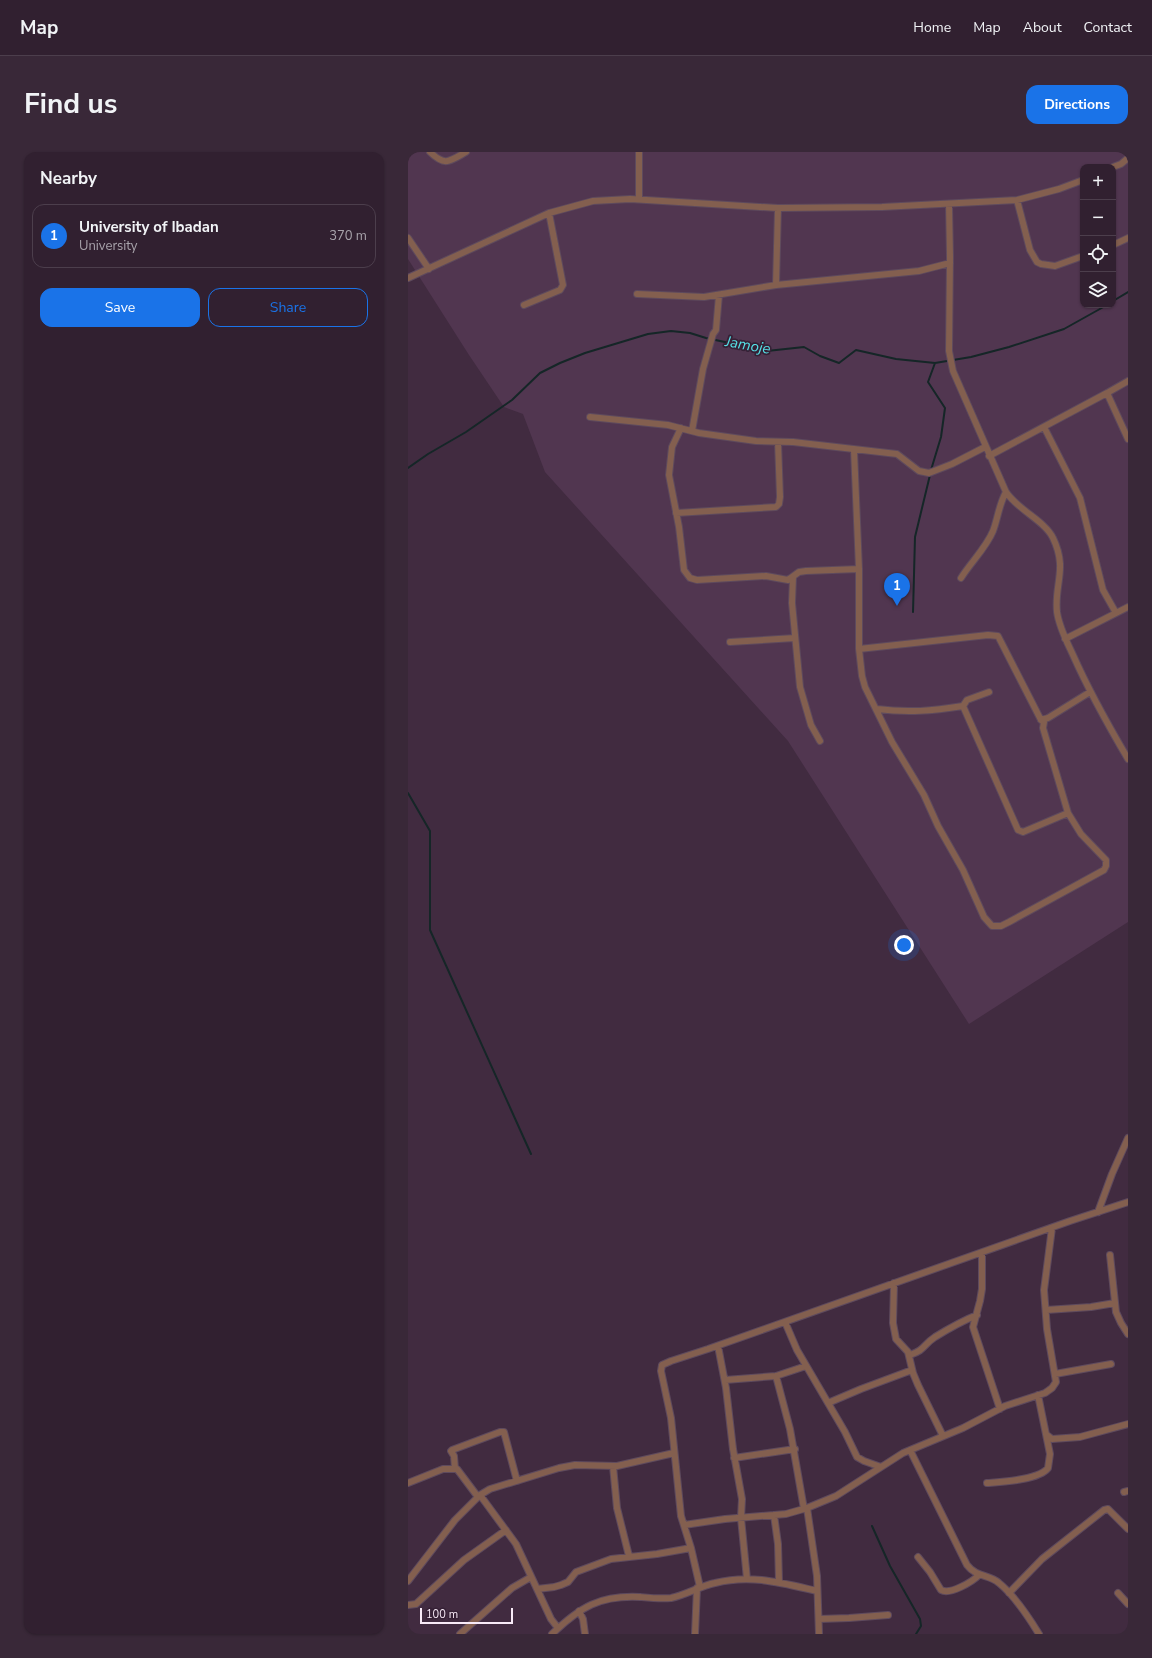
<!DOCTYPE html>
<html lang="en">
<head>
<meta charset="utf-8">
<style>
	:root { --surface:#312030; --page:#392838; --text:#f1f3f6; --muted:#a8a3ab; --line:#4c3e4c; --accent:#1a73e8 }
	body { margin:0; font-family:"Nunito Sans",sans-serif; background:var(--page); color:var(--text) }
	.controls { position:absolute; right:12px; top:12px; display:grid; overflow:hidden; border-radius:8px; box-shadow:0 1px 3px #0004 }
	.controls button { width:36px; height:36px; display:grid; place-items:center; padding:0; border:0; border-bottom:1px solid var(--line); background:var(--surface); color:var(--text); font:20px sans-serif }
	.scale { position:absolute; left:12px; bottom:10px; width:93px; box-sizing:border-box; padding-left:4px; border:2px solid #f8eaf7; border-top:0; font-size:11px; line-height:14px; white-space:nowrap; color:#f8eaf7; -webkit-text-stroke:3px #362136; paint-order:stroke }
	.you { position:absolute; left:496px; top:793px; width:14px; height:14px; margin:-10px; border:3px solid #fff; border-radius:50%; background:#1a73e8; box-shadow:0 0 0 6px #1a73e833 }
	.badge { display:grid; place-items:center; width:26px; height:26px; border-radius:50%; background:var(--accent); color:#fff; font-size:13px; font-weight:700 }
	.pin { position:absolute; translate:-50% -33px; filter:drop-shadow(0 1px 2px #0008) }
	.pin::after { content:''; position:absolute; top:21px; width:14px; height:12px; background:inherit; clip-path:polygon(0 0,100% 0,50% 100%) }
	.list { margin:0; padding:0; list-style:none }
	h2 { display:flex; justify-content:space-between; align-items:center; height:52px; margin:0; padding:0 16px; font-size:17px }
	h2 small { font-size:13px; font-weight:400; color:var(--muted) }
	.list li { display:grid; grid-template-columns:26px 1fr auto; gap:12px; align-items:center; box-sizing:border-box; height:64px; margin:0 8px 8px; padding:0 8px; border:1px solid var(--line); border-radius:12px }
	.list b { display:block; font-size:15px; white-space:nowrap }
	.list p { margin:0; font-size:13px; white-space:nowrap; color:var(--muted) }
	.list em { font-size:13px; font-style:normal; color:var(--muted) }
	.actions { display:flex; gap:8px; padding:12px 16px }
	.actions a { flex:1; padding:9px 0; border:1px solid var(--accent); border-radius:12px; text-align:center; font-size:14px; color:var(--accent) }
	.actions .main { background:var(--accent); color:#fff }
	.icon { flex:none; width:22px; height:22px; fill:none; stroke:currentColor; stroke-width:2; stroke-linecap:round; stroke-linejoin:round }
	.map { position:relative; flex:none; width:720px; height:1482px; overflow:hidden; border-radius:12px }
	header { display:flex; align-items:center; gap:24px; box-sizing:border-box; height:56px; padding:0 20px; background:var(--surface); border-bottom:1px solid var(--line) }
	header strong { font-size:19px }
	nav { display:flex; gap:22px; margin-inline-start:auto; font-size:14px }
	.intro { display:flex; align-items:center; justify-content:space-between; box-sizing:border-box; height:96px; padding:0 24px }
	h1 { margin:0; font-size:28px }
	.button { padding:10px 18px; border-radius:12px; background:var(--accent); color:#fff; font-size:14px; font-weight:700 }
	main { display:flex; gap:24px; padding:0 24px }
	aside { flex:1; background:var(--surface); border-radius:12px; box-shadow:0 1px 3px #0004 }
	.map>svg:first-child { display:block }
	.built { fill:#513650; fill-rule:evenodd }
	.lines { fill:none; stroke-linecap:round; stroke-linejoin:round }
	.stream { stroke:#152627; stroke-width:2 }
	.minor-casing { stroke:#5e4a5d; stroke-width:8 }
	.minor { stroke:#835f4f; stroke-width:6 }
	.labels { text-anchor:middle; stroke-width:3.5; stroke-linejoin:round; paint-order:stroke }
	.water-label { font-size:15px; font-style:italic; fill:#56e0e6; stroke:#362136 }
</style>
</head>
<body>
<header>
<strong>Map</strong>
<nav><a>Home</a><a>Map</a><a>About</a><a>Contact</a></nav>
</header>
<div class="intro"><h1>Find us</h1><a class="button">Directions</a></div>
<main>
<aside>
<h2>Nearby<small></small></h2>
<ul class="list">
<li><span class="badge">1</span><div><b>University of Ibadan</b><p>University</p></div><em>370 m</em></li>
</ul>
<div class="actions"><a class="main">Save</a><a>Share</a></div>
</aside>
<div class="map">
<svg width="720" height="1482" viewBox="0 0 720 1482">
	<rect width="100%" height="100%" fill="#412b40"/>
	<path class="built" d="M0,0H720V770L561,872L380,589L137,320L115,262L96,255L61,203L0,107ZM675,15H705V153H675Z"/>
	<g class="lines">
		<path class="stream" d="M705,149L720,140
			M0,316L20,302L58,280L104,248L132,221L152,211L177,201L240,182L263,179L282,181L298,186L359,199L396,195L412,204L431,211L448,198L488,207L527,211L563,205L601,195L656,177L699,153
			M523,318L533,285L537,256L520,230L527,211
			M505,460L507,385L522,323
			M0,641L22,679V778L123,1002
			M464,1374L482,1414L512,1467L513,1474L508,1482"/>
		<defs>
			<path id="minor" d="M22,0C37,15 42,9 58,0
				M705,15L713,12L720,6
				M231,47V0
				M609,48L622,98L629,110L633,112L647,114L675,104
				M541,52L542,105L541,199L545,219L598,340C610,358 637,369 645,386C660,417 646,432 649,460C651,475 659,490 665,503C681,539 700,573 720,607
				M0,86L21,117
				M705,93L720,86
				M0,126L141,61L185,49L222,47L370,56L474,55L609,48L651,37L675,28
				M368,133L370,56
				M229,142L296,145L368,133L511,119L542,111
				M116,153L152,138L155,133L141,61
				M720,229L699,241L720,287
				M182,265L260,273L291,281L348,289L385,290L489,302L511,319L521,321L544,312L577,295
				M636,275L672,346L695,438L708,461
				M273,276L264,295L261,323L271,375L276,418L282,426L289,428L358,424L380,428L391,420L398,419L451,417
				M284,279L295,217L305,182L308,178L311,143
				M446,298L451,417V497L454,524L457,535L484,590L516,643L530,674L555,718L576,765L584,774H593L601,770L696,718L698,714V708L673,682L660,661L635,576L636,570L633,568L640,566L682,540
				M581,304L699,241
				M268,361L368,355L371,352L372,345L370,290
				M385,425L384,451L392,535L403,573L412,589
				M553,426C563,410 578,396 585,379C590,366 591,352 598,340
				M657,487L720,455
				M322,490L387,486
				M451,497L580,483L590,484L633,568
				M581,540L559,548L555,554L610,678L615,680L660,661
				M469,557C500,561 524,559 555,554
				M690,1060L704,1022L720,986
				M574,1101V1137L572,1149L565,1175L592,1257
				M702,1103L708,1160L713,1171L720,1182
				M486,1131L485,1171L488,1187L500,1200L505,1221L510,1233L535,1284
				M638,1158L683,1155L707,1151
				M377,1170L389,1198L437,1280L449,1305L456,1309L473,1315
				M310,1194L318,1236L325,1297L334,1347L333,1366L339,1427
				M502,1203C517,1198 515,1193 527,1185C540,1177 554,1169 569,1163
				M647,1222L703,1212
				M368,1224L382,1277L396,1357
				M317,1228L368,1224L398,1214
				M420,1251L453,1237L504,1218
				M639,1283L644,1287L672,1285L720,1272
				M502,1298L559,1413C569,1426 581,1422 591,1431C607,1444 620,1464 631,1482
				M326,1306L387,1297
				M205,1314L209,1356L221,1404
				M47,1317L46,1304L43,1299L44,1298L92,1280H96L109,1329
				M0,1331L35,1317H49L70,1345
				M579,1331C594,1330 631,1328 640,1316L642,1302L630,1243
				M716,1340L720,1339
				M72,1343L108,1392L143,1467L150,1476
				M399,1356L409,1424L411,1482
				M366,1363L370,1392L371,1430
				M276,1373L317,1367L378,1362L399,1356L428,1344L495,1301L555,1276L597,1254L637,1241L644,1236L648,1230L639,1177L636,1138L644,1076
				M510,1405L522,1420L533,1438C542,1443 564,1430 571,1423
				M0,1429L47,1368L72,1343L82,1337L151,1316L167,1313L209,1314L266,1301
				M292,1435L283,1396L273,1364L263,1266L253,1219L254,1213L263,1209L300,1197L662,1069L720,1050
				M129,1437L146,1435L153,1433L160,1430L168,1420L203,1407L249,1402L283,1396
				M601,1441L634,1407L696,1358L700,1357L720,1377
				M710,1441L720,1452
				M0,1453L8,1452L56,1408L98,1378
				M171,1459L175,1467L177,1482
				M411,1467L441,1466L480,1463
				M52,1482L104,1436L123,1425
				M144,1482C172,1455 192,1443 232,1445C243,1446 253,1447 263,1446C278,1443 292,1434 307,1431C343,1422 374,1431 409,1439
				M287,1482L289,1436"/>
		</defs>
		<use href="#minor" class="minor-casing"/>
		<use href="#minor" class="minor"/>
	</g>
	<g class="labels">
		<g class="water-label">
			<text transform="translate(340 193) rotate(10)" y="5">Jamoje</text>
		</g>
	</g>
</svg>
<div class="controls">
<button>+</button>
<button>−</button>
<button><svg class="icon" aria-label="locate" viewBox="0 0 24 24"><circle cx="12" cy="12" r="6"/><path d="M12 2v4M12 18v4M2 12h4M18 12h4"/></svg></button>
<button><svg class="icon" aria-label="layers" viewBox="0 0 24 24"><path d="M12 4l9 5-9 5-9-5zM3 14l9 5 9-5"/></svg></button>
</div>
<div class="scale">100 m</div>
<div class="you"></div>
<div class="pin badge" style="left:489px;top:454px">1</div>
</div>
</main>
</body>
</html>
